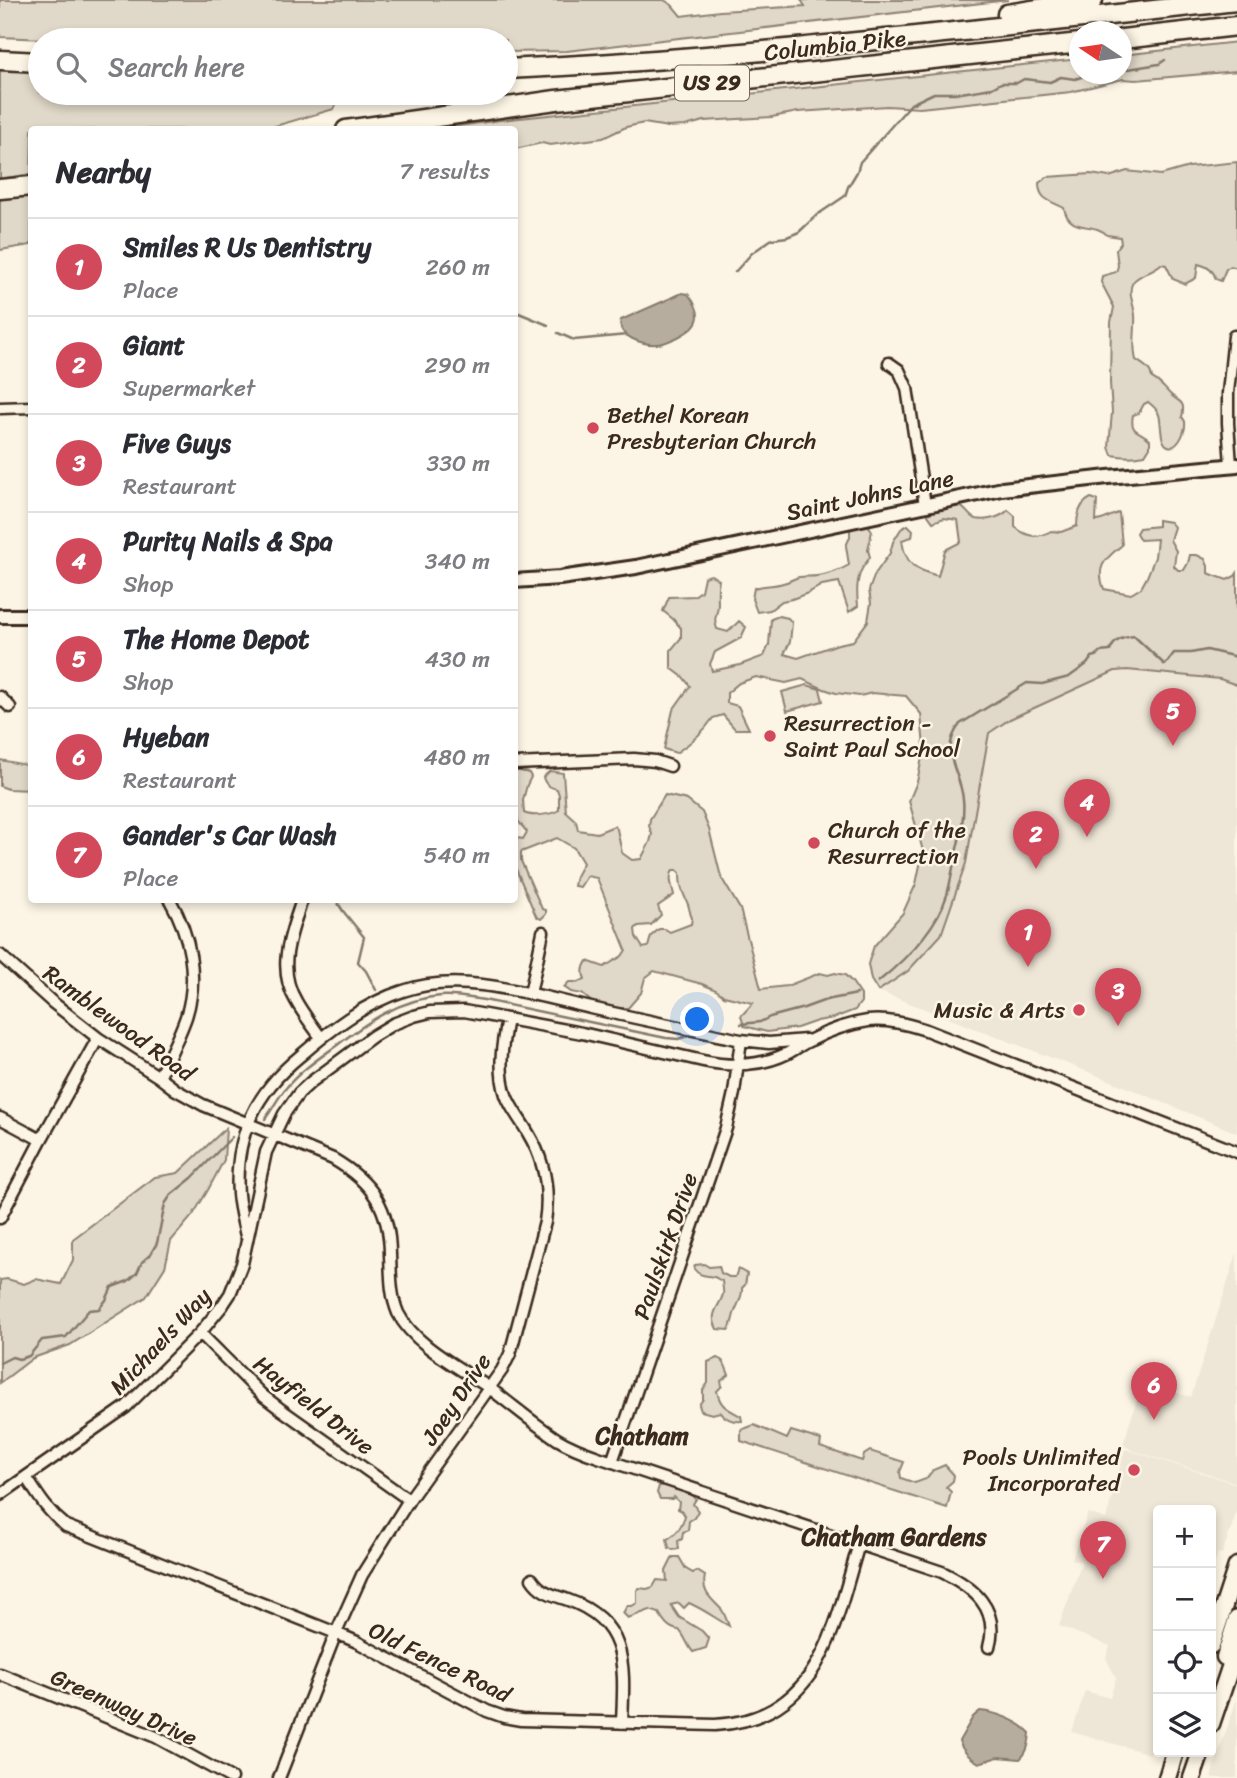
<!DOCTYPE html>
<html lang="en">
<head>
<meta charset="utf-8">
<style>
	:root { --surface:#fff; --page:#f2f2f3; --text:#2b2b33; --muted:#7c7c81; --line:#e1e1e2; --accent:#d1495b }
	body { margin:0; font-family:Sriracha,sans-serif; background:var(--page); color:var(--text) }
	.controls { position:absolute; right:21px; bottom:21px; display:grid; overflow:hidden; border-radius:7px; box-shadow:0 4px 10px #0003 }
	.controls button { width:63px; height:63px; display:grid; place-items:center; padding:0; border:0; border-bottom:2px solid var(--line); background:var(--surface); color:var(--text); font:35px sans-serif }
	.compass { position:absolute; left:1069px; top:21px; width:63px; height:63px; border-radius:50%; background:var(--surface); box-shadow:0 4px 10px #0003; rotate:283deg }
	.you { position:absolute; left:698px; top:1020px; width:24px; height:24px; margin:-18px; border:5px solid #fff; border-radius:50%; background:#1a73e8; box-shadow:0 0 0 10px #1a73e833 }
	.badge { display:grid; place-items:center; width:46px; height:46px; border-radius:50%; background:var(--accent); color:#fff; font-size:23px; font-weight:700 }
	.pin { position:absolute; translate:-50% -58px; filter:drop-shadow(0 2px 4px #0008) }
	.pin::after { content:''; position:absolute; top:37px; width:24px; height:21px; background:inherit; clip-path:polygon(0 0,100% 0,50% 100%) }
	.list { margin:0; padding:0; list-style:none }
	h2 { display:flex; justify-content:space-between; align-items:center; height:91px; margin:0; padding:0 28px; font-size:30px }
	h2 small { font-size:23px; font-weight:400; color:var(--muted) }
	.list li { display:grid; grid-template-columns:46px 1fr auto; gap:21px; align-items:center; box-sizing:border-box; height:98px; padding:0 28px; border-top:2px solid var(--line) }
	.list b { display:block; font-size:26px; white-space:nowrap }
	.list p { margin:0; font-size:23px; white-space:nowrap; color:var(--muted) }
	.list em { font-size:23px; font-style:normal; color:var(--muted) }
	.icon { flex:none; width:38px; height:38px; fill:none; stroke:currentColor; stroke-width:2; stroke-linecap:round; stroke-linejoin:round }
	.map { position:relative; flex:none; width:1237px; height:1778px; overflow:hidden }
	.search { position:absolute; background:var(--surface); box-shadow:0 4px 10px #0003; left:28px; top:28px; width:490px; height:77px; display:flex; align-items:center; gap:18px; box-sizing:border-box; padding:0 24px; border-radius:38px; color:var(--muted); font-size:26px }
	.panel { position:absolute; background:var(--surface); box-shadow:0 4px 10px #0003; left:28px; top:126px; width:490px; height:777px; border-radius:7px }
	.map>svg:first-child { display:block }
	.built { fill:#eee6d6 }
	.green { fill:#e0d8c8; stroke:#8e8173; stroke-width:2; fill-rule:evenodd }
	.water { fill:#b7ad9e; stroke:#85796b; stroke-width:2 }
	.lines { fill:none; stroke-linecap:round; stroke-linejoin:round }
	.stream { stroke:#85796b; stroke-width:2.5 }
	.minor-casing { stroke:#3b2a1e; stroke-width:15 }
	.tertiary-casing { stroke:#3b2a1e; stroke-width:18 }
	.primary-casing { stroke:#3b2a1e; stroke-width:21 }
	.motorway-casing { stroke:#3b2a1e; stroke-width:23 }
	.minor { stroke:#fcf5e5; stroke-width:10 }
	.tertiary { stroke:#fcf5e5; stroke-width:12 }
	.primary { stroke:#fcf5e5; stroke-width:16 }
	.motorway { stroke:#fcf5e5; stroke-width:18 }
	.poi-dot { fill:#d1495b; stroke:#fcf5e5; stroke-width:2.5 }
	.labels { text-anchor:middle; stroke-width:5; stroke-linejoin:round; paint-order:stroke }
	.shield { fill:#fcf5e5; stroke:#75675a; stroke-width:2 }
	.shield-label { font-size:21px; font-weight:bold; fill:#3b2a1e }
	.street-label { font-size:23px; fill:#3b2a1e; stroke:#fcf5e5 }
	.poi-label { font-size:23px; fill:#3b2a1e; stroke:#fcf5e5; text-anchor:start }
	.neighbourhood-label { font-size:24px; font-weight:bold; fill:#3b2a1e; stroke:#fcf5e5 }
</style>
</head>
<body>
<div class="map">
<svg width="1237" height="1778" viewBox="0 0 1237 1778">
	<rect width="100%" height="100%" fill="#fcf5e5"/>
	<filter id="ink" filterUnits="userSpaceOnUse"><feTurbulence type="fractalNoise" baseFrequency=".0143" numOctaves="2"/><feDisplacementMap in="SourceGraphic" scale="14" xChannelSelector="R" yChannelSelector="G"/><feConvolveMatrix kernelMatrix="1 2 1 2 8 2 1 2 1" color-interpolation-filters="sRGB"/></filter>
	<g filter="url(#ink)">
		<path class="built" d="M1127,670L1220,679L1237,685V1133L1109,1080L878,991L908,971L966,863L989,734L1010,719L1058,696L1115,671Z
			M1237,1253V1483L1134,1451L1123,1445L1138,1396L1146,1389L1157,1387L1191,1397Z
			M1125,1449L1237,1484V1511L1222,1554L1218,1553L1211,1575V1510H1158V1733L1150,1754L1072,1732L1085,1691L1110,1698L1116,1678L1106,1658L1110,1646L1059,1626L1082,1562L1072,1559L1088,1513L1106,1519Z
			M1237,1699V1778H1211L1214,1766Z"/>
		<path class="green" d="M0,0H664L672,5L681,16L720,11L805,6L801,0H1008L567,51L506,52V40H68L0,37Z
			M1237,42V71L1136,80L1123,79L1071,92L920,108L887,106L798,112L772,117L704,121L685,126L668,127L644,123L626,127L603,138L550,145L542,143L515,149L514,130L438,129L501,120L1079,59L1080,74H1122V55Z
			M0,69L40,72V93H337L340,96L334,109L265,129L32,130L31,174L0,179Z
			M1237,162V268L1231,266L1226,269L1221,281L1216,279C1214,271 1207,266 1198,264L1196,278L1185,284L1173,279L1166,265L1161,264C1153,271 1138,275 1133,282C1127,292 1134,304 1135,315C1136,330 1132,344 1136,360C1143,365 1151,368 1152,378C1160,382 1164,388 1170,394C1179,403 1186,400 1182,417C1183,419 1185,420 1185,422C1186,429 1179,450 1168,446C1159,442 1162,422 1159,415C1158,410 1152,405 1148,402L1144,404L1139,413L1133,415C1129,434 1141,430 1150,440V447L1145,455C1136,457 1122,457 1112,455L1109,447L1112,412L1110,383L1111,322L1114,307L1101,282L1102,276L1116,272L1118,266L1116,250L1121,243L1120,237L1107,235C1094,221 1069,234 1064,208C1052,201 1039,201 1039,183L1047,177L1091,174L1109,177L1127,171L1161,175L1189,167Z
			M31,196V245L0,250V199Z
			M1091,498L1097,500L1096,521C1104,521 1110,515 1119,513L1122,545C1106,559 1095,565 1104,589L1131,594L1141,588L1147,577L1155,557L1157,539L1140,540L1136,533L1139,528L1158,526V520L1170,522L1174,527L1170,540L1176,551L1174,566L1178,570H1184L1188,563L1190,555H1197L1205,559L1208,566V573L1227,580L1235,576L1237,573V685L1220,679L1127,670L1115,671L1010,719L989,733L966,863L941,935L908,971L878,991L871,980L868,964L874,946L903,913L916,884L923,851L909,801L917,782L924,748L921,714L906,696L872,693L860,696L836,693L824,689L802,679L786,683L756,677L739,683L727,693V703L738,706L749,729H735L723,715L713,718C703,733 691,743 676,753L664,749L673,710L690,686L683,677L671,668V650L681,638V628L673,619L663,611L669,597L694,596L701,591L704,577L711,575L719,580C717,589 718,597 718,605C717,617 713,616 717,629L728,632L739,621L746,627L741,638L715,652L710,664L712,671L740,665L764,656L769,645L771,619L779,616L788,618L792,623L790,642L784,654L798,658L838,644L853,641L868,621L871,603L869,590L875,574L890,553L893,542L901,529L908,525L913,530L912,537L902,540C905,565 916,570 938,576L945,550L961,542L958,520L944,518L933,522L928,515L931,506C940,505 951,502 959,506C965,508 967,513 972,517C981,523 1001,518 1008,510L1015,516V527C1027,537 1037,539 1051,531L1061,532L1077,526C1077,515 1080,503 1091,498Z
			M859,522L867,523L872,531L868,550L870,557C867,562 863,566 861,571C856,582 857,595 858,606L849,612L839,582L822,585L808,593L792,599L782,601L770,610L757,612L752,599L754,588C764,585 774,586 783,583C789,582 794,578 799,577C805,576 811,577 817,576C827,575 841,570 849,565L846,546L850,537V529Z
			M807,685L820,689L823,701L787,711L782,692Z
			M0,760L31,766V790L8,789L0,786Z
			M515,770L529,773L531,777L527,785L523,800L524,813C532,817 551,815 559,810V795L557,789C549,787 545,785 543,777L550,771L563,773L566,812L576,821L578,830L597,833L614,826L617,829L622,853L632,860L641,859L650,842L652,834L649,826L650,819L665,795L687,800L702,812L709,829L721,877L740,909L761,989L787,986L820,973L828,975L835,973L845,975L852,982L861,995V1002L855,1010L834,1018L817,1021L797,1028L767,1032L744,1026L741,1016L753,1003L724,996L716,990L702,984L654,971L645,978L641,993L628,1008H609L593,1003L582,994L571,992L564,987L569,982H579L585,979C582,973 583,967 587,961L604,967L622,956L626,950L597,878L587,876L580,887L574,886L576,876L583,863L574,848L557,838L521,852V861L542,909L546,910V914L541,919L536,916L515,867L514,834L517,838L523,839L527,832L518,821L515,799ZM673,870H677L680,873C680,887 682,890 687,902C690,908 689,912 692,918L691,924L670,932L665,929H659L651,936L648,947L643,948L636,937L635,929L638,926L651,925L661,915L658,906L674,895C672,885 668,879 673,870Z
			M226,1128L224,1160L208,1190L193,1215L171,1241L165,1267L146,1297L70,1345L33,1358L0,1383V1280L7,1279L24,1284L36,1279L61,1284L73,1260V1239L155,1177L178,1173Z
			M704,1264L709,1267L719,1266L721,1273L729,1277H735L738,1269L747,1274L745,1285L742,1288C743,1299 735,1307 733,1318C732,1322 731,1326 729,1330L717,1329C708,1313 720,1307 723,1294C724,1292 722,1284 722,1281C719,1280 717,1278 714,1277C706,1275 700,1277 694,1269L695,1265Z
			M717,1358C725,1360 726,1368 729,1375L721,1381L722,1386L717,1391C720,1407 728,1409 741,1416L742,1421C732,1422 726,1419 720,1412L712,1414L701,1411L699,1405L703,1399V1390L708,1383V1362Z
			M754,1425L787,1439L791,1431L821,1440L820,1447L862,1461L864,1455L870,1451L904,1462L900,1472L901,1478L915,1483L926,1479L933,1470L945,1465L954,1475L953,1481L946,1487L951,1492L947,1508L741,1441V1430Z
			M669,1485L676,1490L687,1489L696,1499L693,1504L698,1511L694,1518L689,1521L688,1530L683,1532L682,1539L678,1541L679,1549L673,1550L669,1548L667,1539C678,1533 681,1527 685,1516L682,1511L678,1509L679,1502L674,1497L672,1499H660L657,1493L659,1486Z
			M673,1557H679L686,1569L693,1573L697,1571L705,1576C701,1593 712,1599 722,1610C725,1615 727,1621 729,1626C715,1618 703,1609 689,1603L684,1608L679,1603L671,1605L679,1617L702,1631L709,1639L706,1648L693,1652C687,1645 685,1636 679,1630C669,1629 664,1622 659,1613L650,1610L628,1618L623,1613L627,1606H632L637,1603V1590L639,1588L647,1589L653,1587L657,1580L667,1581L666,1571Z"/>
		<path class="water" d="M682,293L688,294C704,314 701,326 678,337C671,340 665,344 657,344C644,345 616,337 621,320Z
			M980,1711C996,1712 1019,1721 1030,1733C1029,1743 1028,1752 1020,1759L998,1757L979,1763C969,1757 963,1752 959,1741L973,1717Z"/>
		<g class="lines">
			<path class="stream" d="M1122,70L1159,64L1165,60
				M735,272L752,253L772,239L787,237L799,232L817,215L845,196L848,187L857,172L860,162L911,104L934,93H961L992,88L1001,83H1017L1024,79L1050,82L1061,77L1075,79L1090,74
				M514,311L548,325
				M558,333L574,340L627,335
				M336,900L343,911L364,937L358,962L366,971L376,990
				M878,982C905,960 936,930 947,895C951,881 953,866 956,853C960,836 965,816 963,799C960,769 938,753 960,724L1027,683L1042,684L1069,677L1087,664L1092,657L1096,656L1099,652L1110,651C1114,639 1123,638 1134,636L1165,665L1174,653H1191L1207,650L1237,657
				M741,1024L760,1022L770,1017L804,1008L826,1000L857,994
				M265,1119C273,1109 278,1097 286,1088C300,1071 318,1059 336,1046C367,1022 400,999 441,996C456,995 470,998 484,1000L666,1038L678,1039L688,1036
				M0,1363L12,1357L19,1359L29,1356L42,1340L66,1337L89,1310L99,1309L106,1300L112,1287L128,1281L137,1273L142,1262L150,1255L157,1243L165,1204L171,1195L192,1178L232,1137"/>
			<defs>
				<path id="minor" d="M889,363L899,370L907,388L925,505
					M0,408L32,407
					M1231,465L1228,423V393L1234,336
					M0,697L10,707
					M514,764L634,759L655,761L670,766
					M302,900C291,933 276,968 296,1001C303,1014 313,1026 321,1038
					M0,955L52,1002L98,1038L159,1077L176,1090L203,1105L333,1159C372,1182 390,1208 390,1255C391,1274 390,1294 398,1313C413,1344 460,1368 488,1387C511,1404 533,1423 557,1439C570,1447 586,1453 601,1458L942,1572C973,1587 1000,1608 989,1647
					M530,994L543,932
					M159,1077C169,1057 179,1037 186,1017C199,977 190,935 170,900
					M0,1118L41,1140
					M0,1218L41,1140L98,1038
					M246,1236C243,1222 239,1208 238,1194C234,1136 256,1092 300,1056C330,1030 365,1003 403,991C464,970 539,997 600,1010C647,1021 694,1030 741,1040L769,1043L806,1040
					M200,1333L262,1395L279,1408L409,1500
					M612,1462L726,1128L734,1093L741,1040
					M26,1477C39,1497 47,1511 66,1526L336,1633L357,1642L487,1711L504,1717L521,1720L715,1725C821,1719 834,1626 859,1544
					M0,1495L126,1407L200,1333L222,1306L230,1294L242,1264L266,1152L284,1114L299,1093L311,1082L373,1036L393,1024L414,1016L430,1012L464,1011L582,1033L703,1061C731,1067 762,1066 788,1053C796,1049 803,1043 811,1040C828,1031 849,1024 868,1021C888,1019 907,1024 926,1030L1237,1152
					M532,1579C541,1593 554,1595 568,1600C630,1622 624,1669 622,1723
					M0,1674L156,1737L231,1778
					M279,1778L336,1633L362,1575L409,1500L502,1370L510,1354L514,1339L545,1222C550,1190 545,1161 528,1133C521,1120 511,1109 506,1095C498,1070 502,1044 507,1019"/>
				<path id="tertiary" d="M514,581L560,578L636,567L1002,489L1108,477L1237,465
					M0,616H32"/>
				<path id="primary" d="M1211,1645L1237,1566
					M1225,1657L1237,1619
					M1211,1724L1237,1647
					M1167,1778L1175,1752
					M1192,1778L1201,1752"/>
				<path id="motorway" d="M1007,14L1093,0
					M1122,39L1237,26
					M0,60L40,62
					M506,69C750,58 994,27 1237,1
					M346,130L556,100L1080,43
					M0,189L32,186"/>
			</defs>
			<use href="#minor" class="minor-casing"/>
			<use href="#tertiary" class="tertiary-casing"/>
			<use href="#primary" class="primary-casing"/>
			<use href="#motorway" class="motorway-casing"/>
			<use href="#minor" class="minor"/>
			<use href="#tertiary" class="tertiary"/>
			<use href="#primary" class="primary"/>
			<use href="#motorway" class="motorway"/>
		</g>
	</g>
	<g class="poi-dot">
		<circle cx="593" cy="428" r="7"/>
		<circle cx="770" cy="736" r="7"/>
		<circle cx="814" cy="843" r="7"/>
		<circle cx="1079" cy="1010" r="7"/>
		<circle cx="1134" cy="1470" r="7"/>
	</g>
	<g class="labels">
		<rect class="shield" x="675" y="65.5" width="74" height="35" rx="5"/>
		<g class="shield-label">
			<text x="712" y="90">US 29</text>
		</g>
		<g class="street-label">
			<text transform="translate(835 45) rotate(-6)" y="8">Columbia Pike</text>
			<text transform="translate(870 495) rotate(-12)" y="8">Saint Johns Lane</text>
			<text transform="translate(119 1023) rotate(36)" y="8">Ramblewood Road</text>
			<text transform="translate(665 1246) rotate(-71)" y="8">Paulskirk Drive</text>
			<text transform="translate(160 1341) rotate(-47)" y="8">Michaels Way</text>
			<text transform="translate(456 1399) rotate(-56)" y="8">Joey Drive</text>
			<text transform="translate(314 1405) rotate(38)" y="8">Hayfield Drive</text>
			<text transform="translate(440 1662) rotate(26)" y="8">Old Fence Road</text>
			<text transform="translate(124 1707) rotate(24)" y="8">Greenway Drive</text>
		</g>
		<g class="poi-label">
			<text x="607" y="423">Bethel Korean<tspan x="607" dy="26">Presbyterian Church</tspan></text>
			<text x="784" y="731">Resurrection -<tspan x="784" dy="26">Saint Paul School</tspan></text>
			<text x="828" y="838">Church of the<tspan x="828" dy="26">Resurrection</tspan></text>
			<text x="1065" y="1018" text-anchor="end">Music &amp; Arts</text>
			<text x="1120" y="1465" text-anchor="end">Pools Unlimited<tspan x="1120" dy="26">Incorporated</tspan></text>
		</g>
		<g class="neighbourhood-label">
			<text x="642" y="1444">Chatham</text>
			<text x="894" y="1545">Chatham Gardens</text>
		</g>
	</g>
</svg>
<div class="controls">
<button>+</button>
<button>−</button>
<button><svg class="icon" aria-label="locate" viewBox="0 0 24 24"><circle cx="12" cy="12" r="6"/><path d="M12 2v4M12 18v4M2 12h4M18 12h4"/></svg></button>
<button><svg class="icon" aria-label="layers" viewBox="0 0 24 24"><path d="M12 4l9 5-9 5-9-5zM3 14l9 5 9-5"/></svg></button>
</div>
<svg class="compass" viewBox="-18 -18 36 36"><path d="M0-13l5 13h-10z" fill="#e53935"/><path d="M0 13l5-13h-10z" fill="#7c7c81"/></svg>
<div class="you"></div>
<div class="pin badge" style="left:1028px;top:967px">1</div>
<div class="pin badge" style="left:1036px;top:869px">2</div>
<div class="pin badge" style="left:1118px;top:1026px">3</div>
<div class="pin badge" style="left:1087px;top:837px">4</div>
<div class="pin badge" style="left:1173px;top:746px">5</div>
<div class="pin badge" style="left:1154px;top:1420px">6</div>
<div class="pin badge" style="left:1103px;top:1579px">7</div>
<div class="search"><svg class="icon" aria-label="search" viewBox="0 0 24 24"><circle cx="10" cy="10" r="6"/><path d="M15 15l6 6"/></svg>Search here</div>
<section class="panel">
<h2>Nearby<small>7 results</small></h2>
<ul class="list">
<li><span class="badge">1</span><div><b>Smiles R Us Dentistry</b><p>Place</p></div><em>260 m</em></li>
<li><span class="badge">2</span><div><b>Giant</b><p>Supermarket</p></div><em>290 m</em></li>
<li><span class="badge">3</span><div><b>Five Guys</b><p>Restaurant</p></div><em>330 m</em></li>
<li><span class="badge">4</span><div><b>Purity Nails &amp; Spa</b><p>Shop</p></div><em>340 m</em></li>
<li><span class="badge">5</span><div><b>The Home Depot</b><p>Shop</p></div><em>430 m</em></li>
<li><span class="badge">6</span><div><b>Hyeban</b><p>Restaurant</p></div><em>480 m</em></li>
<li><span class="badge">7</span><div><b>Gander's Car Wash</b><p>Place</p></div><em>540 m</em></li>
</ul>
</section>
</div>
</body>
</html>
